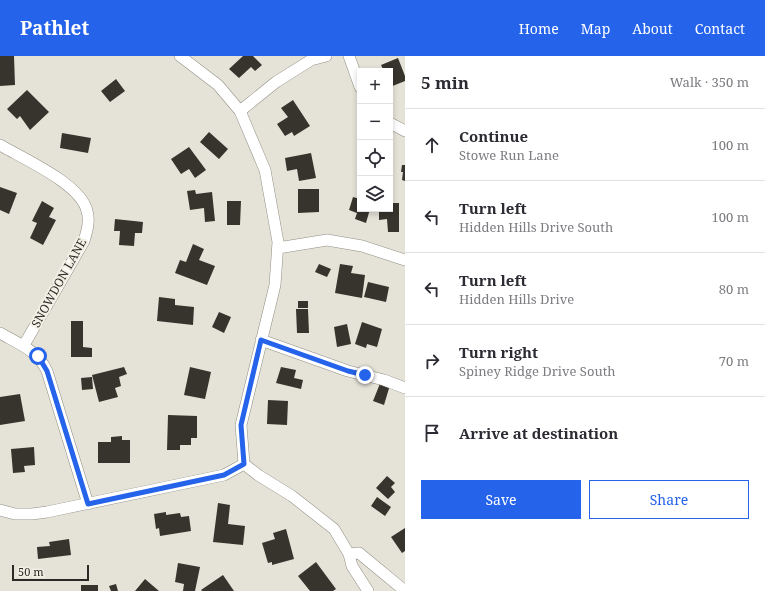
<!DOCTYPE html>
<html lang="en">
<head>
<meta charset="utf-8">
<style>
	:root { --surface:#fff; --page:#f7f7f7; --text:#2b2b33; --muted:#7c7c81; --line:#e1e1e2; --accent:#2563eb }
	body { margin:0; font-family:"Noto Serif",serif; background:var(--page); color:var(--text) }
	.controls { position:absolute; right:12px; top:12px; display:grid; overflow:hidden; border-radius:0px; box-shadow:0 2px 6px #0003 }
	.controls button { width:36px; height:36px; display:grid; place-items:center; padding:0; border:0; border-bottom:1px solid var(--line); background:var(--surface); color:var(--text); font:20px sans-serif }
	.scale { position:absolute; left:12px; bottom:10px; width:77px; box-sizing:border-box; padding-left:4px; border:2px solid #2a2925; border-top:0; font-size:11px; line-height:14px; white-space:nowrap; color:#2a2925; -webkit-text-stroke:3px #f2f0e5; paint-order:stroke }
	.stop { position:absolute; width:12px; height:12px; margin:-9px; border:3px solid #2563eb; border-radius:50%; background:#fff }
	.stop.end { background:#2563eb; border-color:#fff; box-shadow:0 1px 4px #0008 }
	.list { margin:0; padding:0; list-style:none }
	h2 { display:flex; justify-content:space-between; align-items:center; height:52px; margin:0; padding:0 16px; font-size:17px }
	h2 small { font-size:13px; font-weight:400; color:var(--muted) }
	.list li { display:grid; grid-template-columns:26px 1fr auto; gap:12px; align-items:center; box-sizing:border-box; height:72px; padding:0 16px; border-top:1px solid var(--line) }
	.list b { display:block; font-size:15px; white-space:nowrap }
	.list p { margin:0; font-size:13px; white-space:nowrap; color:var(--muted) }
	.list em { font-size:13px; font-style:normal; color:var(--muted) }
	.actions { display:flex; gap:8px; padding:12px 16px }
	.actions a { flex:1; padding:9px 0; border:1px solid var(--accent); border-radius:0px; text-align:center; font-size:14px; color:var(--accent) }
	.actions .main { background:var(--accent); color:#fff }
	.icon { flex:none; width:22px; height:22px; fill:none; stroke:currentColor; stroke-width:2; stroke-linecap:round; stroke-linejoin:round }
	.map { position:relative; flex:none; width:405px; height:535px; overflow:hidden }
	header { display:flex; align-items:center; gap:24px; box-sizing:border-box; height:56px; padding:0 20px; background:var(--accent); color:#fff }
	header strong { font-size:19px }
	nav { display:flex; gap:22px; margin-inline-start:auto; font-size:14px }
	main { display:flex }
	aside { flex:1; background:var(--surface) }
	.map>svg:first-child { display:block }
	.building { fill:#36342c }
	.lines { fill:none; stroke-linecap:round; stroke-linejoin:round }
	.street-casing { stroke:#908e84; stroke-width:12 }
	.street { stroke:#fff; stroke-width:11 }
	.route { stroke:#2563eb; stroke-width:5 }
	.labels { text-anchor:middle; stroke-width:4; stroke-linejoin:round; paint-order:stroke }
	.street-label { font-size:12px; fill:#2a2925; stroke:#f2f0e5 }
</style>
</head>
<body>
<header>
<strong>Pathlet</strong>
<nav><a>Home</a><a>Map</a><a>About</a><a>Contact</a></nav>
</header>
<main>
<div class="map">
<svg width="405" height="535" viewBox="0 0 405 535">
	<rect width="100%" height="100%" fill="#e5e3d8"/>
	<path class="building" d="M0,0H14L15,29L0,30Z
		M243,0H253L262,9L255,15L251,11L239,22L229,13Z
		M398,2L405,20V25L390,31V15H384L381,9Z
		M116,23L125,35L110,46L101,35Z
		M27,34L49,56L30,74L20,60L17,63L7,53Z
		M293,44L310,70L294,80L292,76L285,80L277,68L288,61L281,52Z
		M209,76L228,93L219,103L200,86Z
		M62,77L91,82L88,97L60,92Z
		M189,91L206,114L195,122L189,113L181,118L171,103Z
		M390,95L392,96V115H390Z
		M311,97L316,122L299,125L297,113L287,115L285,102Z
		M402,109H405V125L402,124L403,116H401Z
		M0,131L17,137L9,158L0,154Z
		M298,133H319V156L298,157Z
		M195,134L196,138L212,136L215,165L205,166L204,152L190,154L187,135Z
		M353,141L360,143V153H370L366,167L355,163L357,157L349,154Z
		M42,145L54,152L49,161L56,164L43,189L30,182L37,167L32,165Z
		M227,145H241L240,169H227Z
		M390,147H399V176H388L387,163L379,164V153H390Z
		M115,163L143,166L142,177H135L134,190L119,189L120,175H114Z
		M193,188L204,193L199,204L215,210L207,229L175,217L180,204L186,206Z
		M319,208L331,213L327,221L315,216Z
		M340,208L353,210L351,217L365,219L362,242L335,237Z
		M368,226L389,231L386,246L364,241Z
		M159,241L175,243V249L194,251L193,269L157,265Z
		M298,245H308V252H298Z
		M296,253H308L309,277H297Z
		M219,256L231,261L224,277L212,271Z
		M71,265H83V291L92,292V301H71Z
		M362,266L382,273L377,291L367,288L366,292L355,288Z
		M347,268L351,288L337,291L334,271Z
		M124,311L127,318L119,321L121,330L115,332L118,341L99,346L92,319Z
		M190,311L211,316L205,343L184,339Z
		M281,311L296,314L294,322L303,324L301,333L276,327Z
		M92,321L93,333L82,334L81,322Z
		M381,325L390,329L384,349L373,345Z
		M20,338L25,365L0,369V341Z
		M268,344L288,345L287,369L267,368Z
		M168,359L197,360V382H191V389H180V394H167Z
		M122,380V384H130V407H98V386H111V381Z
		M34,391L35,409L24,410L25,416L13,417L11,393Z
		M387,420L395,427L391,431L395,436L388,443L376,432Z
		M377,441L391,451L385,460L371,450Z
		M218,447L230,449L228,468L245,470L243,489L213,486Z
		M166,456V459L180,457L181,461L189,460L191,475L160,480L159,472L156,473L154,458Z
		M405,472V495L402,497L391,481Z
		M286,473L294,503L272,509V506L268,507L262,487L275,483L273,477Z
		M69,483L71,499L38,503L37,491L50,490L49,486Z
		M316,506L336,533L333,535H310L298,520Z
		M178,507L200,511L195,535H183L184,528L175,526Z
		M223,519L234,535H202L201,534Z
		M145,523L159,535H135Z
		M116,528L118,535H111L109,530Z
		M81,529H98V535H81Z"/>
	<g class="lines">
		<defs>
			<path id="street" d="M180,0L218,29L240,55L265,114L278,186L275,229L241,369L244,408L258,419L292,440L334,473L349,498L352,510L368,535
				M349,0L360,31
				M240,55L276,26L311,4L326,0
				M390,67L405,75
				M0,89C24,103 81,128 87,155C90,165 87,175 84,185L24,289
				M278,192L327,184L362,190L405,204
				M0,277C19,288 37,294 47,315L88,448
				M261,284L348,315L384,324L405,332
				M0,454L15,458H32L47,456L224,419L244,408
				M349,498L359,497L405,535"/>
		</defs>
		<use href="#street" class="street-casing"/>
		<use href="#street" class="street"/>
	</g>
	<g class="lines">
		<path class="route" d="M38,300L47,315L88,448L224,419L244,408L241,369L261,284L348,315L365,319"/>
	</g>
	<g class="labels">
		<g class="street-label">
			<text transform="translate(59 227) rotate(-61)" y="4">SNOWDON LANE</text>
		</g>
	</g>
</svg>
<div class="controls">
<button>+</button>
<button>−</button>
<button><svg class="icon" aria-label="locate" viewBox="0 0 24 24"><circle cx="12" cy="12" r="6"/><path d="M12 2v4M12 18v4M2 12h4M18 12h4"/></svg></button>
<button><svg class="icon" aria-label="layers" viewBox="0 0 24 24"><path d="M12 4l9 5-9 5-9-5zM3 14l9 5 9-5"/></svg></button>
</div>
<div class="scale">50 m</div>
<div class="stop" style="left:38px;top:300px"></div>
<div class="stop end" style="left:365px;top:319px"></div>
</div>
<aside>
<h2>5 min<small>Walk · 350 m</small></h2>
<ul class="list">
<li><svg class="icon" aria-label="ahead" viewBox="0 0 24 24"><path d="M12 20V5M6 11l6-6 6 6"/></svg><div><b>Continue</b><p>Stowe Run Lane</p></div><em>100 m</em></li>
<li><svg class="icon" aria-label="left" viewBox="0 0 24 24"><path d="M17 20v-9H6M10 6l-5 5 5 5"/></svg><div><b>Turn left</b><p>Hidden Hills Drive South</p></div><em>100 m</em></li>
<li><svg class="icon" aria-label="left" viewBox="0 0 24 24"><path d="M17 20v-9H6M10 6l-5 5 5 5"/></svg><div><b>Turn left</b><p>Hidden Hills Drive</p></div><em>80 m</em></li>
<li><svg class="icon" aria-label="right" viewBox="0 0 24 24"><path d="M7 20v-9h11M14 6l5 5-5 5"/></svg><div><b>Turn right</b><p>Spiney Ridge Drive South</p></div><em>70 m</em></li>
<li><svg class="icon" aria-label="arrive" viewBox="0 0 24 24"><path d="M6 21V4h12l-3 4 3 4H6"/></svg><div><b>Arrive at destination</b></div></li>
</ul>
<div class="actions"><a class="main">Save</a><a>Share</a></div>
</aside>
</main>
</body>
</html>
